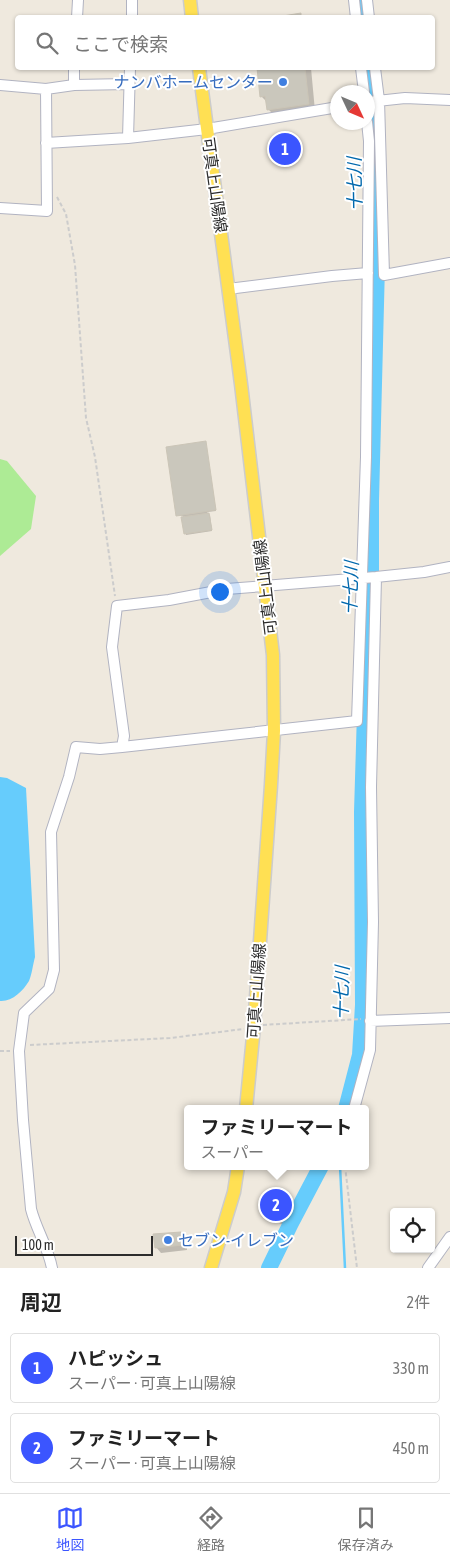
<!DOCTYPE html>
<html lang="ja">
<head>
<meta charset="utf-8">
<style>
	:root { --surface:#fff; --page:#f6f6f6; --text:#222; --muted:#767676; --line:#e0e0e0; --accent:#3b55ff }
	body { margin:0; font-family:"Asap Condensed","Noto Sans JP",sans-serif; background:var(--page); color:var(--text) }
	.controls { position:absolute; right:15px; bottom:15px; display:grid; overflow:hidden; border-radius:5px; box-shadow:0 1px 4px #0004 }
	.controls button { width:45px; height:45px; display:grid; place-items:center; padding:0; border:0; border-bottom:1px solid var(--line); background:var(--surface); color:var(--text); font:25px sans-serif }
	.compass { position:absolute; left:330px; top:85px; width:45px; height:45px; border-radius:50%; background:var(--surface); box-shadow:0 1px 4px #0004; rotate:134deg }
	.scale { position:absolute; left:15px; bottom:12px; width:138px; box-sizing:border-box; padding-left:5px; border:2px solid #2c2c2c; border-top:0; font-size:14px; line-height:18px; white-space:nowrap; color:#2c2c2c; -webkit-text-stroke:4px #fff; paint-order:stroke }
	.you { position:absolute; left:219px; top:591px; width:18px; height:18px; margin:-12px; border:4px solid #fff; border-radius:50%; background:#1a73e8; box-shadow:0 0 0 8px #1a73e833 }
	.badge { display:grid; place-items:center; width:32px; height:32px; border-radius:50%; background:var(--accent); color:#fff; font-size:16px; font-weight:700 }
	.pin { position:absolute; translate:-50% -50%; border:2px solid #fff; box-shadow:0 1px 5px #0006 }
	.popup { position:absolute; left:184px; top:1105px; width:185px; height:65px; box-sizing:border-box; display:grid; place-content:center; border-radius:5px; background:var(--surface); filter:drop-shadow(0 1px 4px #0005); font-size:16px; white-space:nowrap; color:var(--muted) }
	.popup b { font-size:19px; color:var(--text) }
	.popup::after { content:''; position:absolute; left:50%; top:100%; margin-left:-10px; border:10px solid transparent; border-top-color:var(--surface) }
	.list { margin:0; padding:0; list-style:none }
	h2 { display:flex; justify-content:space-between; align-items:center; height:65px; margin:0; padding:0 20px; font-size:21px }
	h2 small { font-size:16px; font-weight:400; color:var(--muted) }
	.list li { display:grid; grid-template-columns:32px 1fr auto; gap:15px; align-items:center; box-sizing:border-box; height:70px; margin:0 10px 10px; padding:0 10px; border:1px solid var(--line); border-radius:5px }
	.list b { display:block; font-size:19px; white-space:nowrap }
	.list p { margin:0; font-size:16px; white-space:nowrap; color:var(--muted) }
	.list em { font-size:16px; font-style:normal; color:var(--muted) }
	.icon { flex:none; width:28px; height:28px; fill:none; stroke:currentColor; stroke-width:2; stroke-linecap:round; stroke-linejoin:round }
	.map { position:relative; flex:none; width:450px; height:1268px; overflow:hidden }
	.search { position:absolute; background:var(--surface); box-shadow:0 1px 4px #0004; left:15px; right:15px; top:15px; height:55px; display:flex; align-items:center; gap:12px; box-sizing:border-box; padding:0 18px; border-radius:5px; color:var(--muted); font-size:19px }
	.sheet { height:225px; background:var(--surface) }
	nav { display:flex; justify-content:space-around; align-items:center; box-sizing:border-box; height:70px; border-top:1px solid var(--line); background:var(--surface); font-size:14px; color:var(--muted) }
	nav a { display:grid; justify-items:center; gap:2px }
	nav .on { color:var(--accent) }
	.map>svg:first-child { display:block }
	.green { fill:#adeb95 }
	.water { fill:#66ccfc }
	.shadow { fill:#0003 }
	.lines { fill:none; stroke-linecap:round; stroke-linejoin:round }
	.stream { stroke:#66ccfc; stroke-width:2.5 }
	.river { stroke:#66ccfc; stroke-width:16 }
	.building { fill:#cac7bc; stroke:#cbc5b7 }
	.minor-casing { stroke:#b1b3c1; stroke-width:12 }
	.major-casing { stroke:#ccc; stroke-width:15 }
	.path { stroke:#ccc; stroke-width:2; stroke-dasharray:4 2.5; stroke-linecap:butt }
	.minor { stroke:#fff; stroke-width:10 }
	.major { stroke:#ffe053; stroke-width:12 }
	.shop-dot { fill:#3f7fe0; stroke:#fff; stroke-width:2 }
	.labels { text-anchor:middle; stroke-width:4; stroke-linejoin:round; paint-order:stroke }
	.shop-label { font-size:16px; fill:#366cbe; stroke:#fff; text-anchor:end }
	.street-label { font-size:16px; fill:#2c2c2c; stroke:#fff }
	.water-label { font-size:18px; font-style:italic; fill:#0068ad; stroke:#fff }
</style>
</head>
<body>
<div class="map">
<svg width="450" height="1268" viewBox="0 0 450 1268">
	<rect width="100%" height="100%" fill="#efe9de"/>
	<path class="green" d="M0,459L7,461L36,496L31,529L0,556Z"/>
	<path class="water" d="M0,777L7,778L26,788L35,957C33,964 32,974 29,981C23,991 12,1002 0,1001Z"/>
	<path class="shadow" d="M258,68H311L315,111L276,117L268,109L267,102L261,96Z
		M205,442L216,511L207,512L210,515L212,531L186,535L183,516L177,515Z
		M288,1195L293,1200L286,1225L271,1221L266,1216Z
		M181,1233L186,1239L187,1250L161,1253L156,1247Z"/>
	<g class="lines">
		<path class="stream" d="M340,1166L345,1268"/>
		<path class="river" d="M360,0L362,18
			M346,1109L360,1055L363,1005L362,812L366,679L371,591V501L377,265L375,151L367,68
			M269,1268L291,1223L321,1166"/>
	</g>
	<path class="building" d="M301,13V18H278L277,17Z
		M257,68H305L309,104L267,110L265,96L260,97Z
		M206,441L216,510L176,516L166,447Z
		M209,513L212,530L184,534L181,517Z
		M273,1189L288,1194L280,1221L265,1216Z
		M181,1232L183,1245L155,1248L153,1234Z"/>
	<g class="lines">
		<defs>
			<path id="minor" d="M354,0L356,18
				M367,0L369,18
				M77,18L78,0
				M132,18V0
				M361,68L364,92
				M375,68L379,100L384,275L450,263
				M0,85L46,89L74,85L129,84
				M74,85V68
				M368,102L405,98L450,100
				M128,138L130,68
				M46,143L128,138L207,129L338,107
				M0,208L47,211L46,89
				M228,289L332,276L368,273
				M122,747L124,736L112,647L117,606L169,600L227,589L376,577L424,572L450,567
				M370,1021L450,1018
				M354,1109L370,1050L373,922L371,787L376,577
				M52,1268C48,1247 36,1229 31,1209L23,1120L19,1051L24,1013L49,989L54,970L51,832L69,777L76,747L100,749L122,747L357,721L366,457L369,141L367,122
				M428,1268L450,1237"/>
			<path id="major" d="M190,0L192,18
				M199,68L241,384L273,655L274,731L271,785L254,1026L246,1109
				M211,1268L234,1192L238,1166"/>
		</defs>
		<use href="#minor" class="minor-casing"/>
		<use href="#major" class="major-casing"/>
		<path class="path" d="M57,197L66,214L75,265L86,418L95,457L115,596
			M263,1025L361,1019
			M30,1045L170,1038L244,1029
			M0,1051H10
			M345,1166L357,1268"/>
		<use href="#minor" class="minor"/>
		<use href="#major" class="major"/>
	</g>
	<g class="shop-dot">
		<circle cx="283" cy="82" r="5"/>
		<circle cx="168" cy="1240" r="5"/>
	</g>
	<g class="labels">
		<g class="shop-label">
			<text x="273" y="88">ナンバホームセンター</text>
			<text x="178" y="1246" text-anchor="start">セブン-イレブン</text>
		</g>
		<g class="street-label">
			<text transform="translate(215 185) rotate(82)" y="6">可真上山陽線</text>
			<text transform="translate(265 587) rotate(-97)" y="6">可真上山陽線</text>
			<text transform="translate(256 991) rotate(-86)" y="6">可真上山陽線</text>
		</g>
		<g class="water-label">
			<text transform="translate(355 184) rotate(-91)" y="6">十七川</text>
			<text transform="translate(351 588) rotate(-88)" y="6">十七川</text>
			<text transform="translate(342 993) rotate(-89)" y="6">十七川</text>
		</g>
	</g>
</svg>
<div class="controls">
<button><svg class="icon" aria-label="locate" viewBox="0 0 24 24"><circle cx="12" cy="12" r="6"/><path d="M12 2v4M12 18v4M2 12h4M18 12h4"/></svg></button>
</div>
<svg class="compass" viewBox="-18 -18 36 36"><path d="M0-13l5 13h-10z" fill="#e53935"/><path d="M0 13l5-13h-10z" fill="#767676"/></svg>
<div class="scale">100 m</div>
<div class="you"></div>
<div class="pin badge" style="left:285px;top:149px">1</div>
<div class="pin badge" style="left:276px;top:1205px">2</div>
<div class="popup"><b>ファミリーマート</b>スーパー</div>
<div class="search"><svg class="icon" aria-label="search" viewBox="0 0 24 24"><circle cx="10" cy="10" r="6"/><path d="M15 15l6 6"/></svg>ここで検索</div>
</div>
<section class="sheet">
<h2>周辺<small>2件</small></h2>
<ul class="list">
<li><span class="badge">1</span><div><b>ハピッシュ</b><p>スーパー · 可真上山陽線</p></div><em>330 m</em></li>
<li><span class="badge">2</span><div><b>ファミリーマート</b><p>スーパー · 可真上山陽線</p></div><em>450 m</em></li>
</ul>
</section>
<nav>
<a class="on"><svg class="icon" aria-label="map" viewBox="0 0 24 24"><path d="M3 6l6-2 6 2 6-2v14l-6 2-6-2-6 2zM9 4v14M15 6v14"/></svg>地図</a>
<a><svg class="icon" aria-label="directions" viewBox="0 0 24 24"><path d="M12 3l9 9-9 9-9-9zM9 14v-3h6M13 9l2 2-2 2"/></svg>経路</a>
<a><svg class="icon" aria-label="saved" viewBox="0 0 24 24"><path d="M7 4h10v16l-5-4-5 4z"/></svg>保存済み</a>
</nav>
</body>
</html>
